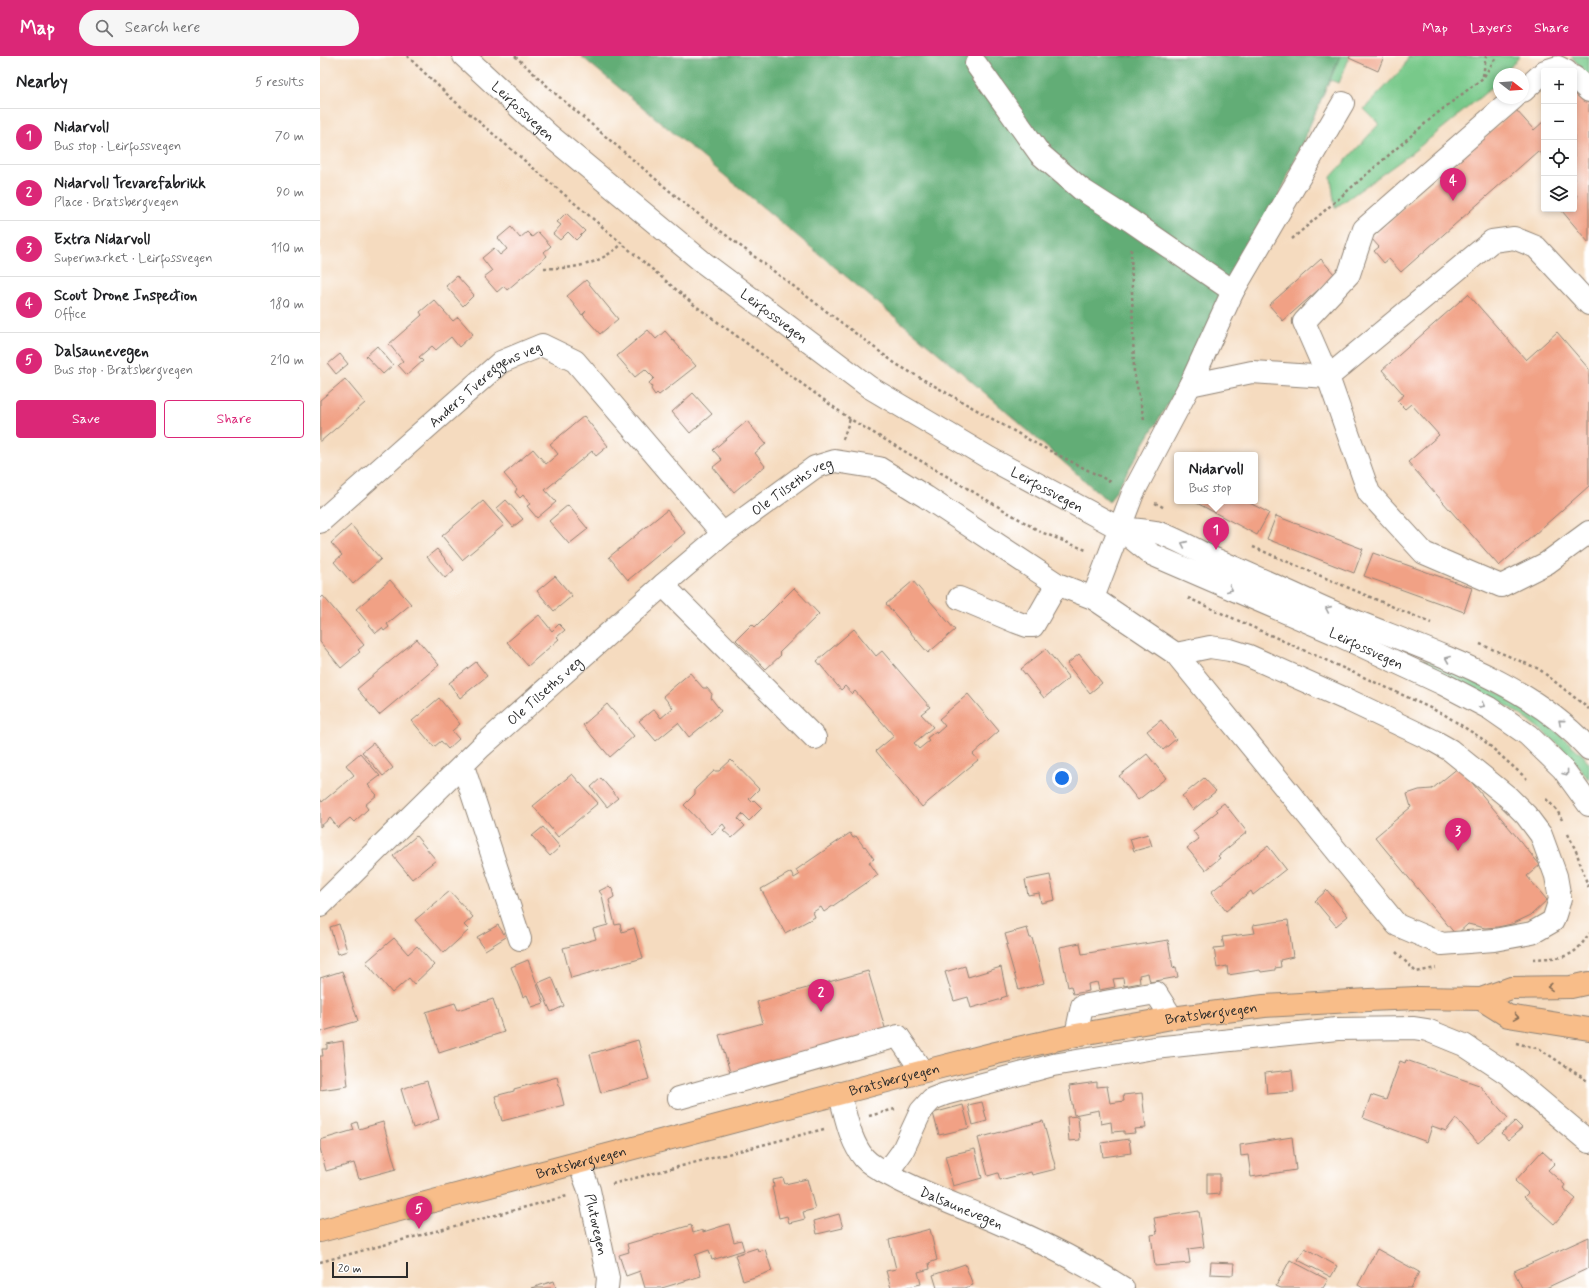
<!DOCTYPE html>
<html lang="en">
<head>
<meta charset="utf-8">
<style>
	:root { --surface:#fff; --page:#f6f6f6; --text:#202124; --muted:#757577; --line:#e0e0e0; --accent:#db2777 }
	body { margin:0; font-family:Mynerve,sans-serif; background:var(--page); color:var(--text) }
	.controls { position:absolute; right:12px; top:12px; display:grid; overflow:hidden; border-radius:4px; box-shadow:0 2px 6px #0003 }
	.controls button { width:36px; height:36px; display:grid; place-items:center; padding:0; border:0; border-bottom:1px solid var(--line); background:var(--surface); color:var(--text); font:20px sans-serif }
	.compass { position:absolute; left:1173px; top:12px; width:36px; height:36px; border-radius:50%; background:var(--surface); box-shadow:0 2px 6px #0003; rotate:107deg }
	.scale { position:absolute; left:12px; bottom:10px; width:76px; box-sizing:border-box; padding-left:4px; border:2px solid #2b2b2b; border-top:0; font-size:11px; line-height:14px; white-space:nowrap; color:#2b2b2b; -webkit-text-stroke:3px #fff; paint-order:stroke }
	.you { position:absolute; left:742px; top:722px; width:14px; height:14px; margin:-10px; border:3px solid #fff; border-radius:50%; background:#1a73e8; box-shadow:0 0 0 6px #1a73e833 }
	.badge { display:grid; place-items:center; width:26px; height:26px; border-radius:50%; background:var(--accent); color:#fff; font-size:13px; font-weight:700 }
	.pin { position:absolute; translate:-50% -33px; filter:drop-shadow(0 1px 2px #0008) }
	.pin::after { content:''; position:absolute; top:21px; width:14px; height:12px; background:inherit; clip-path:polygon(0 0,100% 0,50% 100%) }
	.popup { position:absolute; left:854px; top:396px; width:84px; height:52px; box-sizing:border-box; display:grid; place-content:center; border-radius:4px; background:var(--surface); filter:drop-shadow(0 1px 3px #0005); font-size:13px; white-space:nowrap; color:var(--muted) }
	.popup b { font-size:15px; color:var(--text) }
	.popup::after { content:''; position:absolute; left:50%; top:100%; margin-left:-8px; border:8px solid transparent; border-top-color:var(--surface) }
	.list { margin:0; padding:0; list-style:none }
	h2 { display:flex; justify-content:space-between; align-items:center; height:52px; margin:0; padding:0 16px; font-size:17px }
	h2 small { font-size:13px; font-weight:400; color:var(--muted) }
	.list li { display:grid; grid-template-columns:26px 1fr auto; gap:12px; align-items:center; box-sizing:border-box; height:56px; padding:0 16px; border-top:1px solid var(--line) }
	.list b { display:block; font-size:15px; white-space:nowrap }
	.list p { margin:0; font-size:13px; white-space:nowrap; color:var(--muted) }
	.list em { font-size:13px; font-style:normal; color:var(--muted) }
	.actions { display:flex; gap:8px; padding:12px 16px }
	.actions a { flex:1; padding:9px 0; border:1px solid var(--accent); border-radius:4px; text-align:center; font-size:14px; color:var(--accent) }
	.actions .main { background:var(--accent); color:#fff }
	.icon { flex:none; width:22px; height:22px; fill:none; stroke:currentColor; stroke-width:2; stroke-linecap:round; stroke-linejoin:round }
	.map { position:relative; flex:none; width:1269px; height:1232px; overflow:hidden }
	header { display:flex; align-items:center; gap:24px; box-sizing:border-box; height:56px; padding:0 20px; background:var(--accent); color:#fff }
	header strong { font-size:19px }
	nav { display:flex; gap:22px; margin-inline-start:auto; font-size:14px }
	.search { width:280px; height:36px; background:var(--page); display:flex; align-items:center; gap:10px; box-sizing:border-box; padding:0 14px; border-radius:22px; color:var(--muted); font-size:15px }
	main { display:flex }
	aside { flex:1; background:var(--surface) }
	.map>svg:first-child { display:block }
	.green { fill:#78c98a; stroke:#527a5a }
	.forest { fill:#62ad76; stroke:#466c50 }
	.building { fill:#f1a185 }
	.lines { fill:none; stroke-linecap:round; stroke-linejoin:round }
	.minor-casing { stroke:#908375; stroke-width:24 }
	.major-casing { stroke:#908375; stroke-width:24 }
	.path { stroke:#908375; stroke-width:2.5; stroke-dasharray:3 3; stroke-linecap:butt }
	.minor { stroke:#fff; stroke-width:22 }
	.major { stroke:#f8bd89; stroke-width:22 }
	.oneway { stroke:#a0a0a0 }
	.oneway2 { stroke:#876d55 }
	.labels { text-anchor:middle; stroke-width:3; stroke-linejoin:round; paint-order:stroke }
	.street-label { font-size:14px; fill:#2b2b2b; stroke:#fff }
</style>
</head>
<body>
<header>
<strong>Map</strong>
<div class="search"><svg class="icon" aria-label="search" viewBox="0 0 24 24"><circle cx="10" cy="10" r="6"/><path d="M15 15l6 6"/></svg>Search here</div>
<nav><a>Map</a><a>Layers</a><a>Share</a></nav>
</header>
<main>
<aside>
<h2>Nearby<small>5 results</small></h2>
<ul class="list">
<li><span class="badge">1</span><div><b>Nidarvoll</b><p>Bus stop · Leirfossvegen</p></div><em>70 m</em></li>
<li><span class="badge">2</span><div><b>Nidarvoll Trevarefabrikk</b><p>Place · Bratsbergvegen</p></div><em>90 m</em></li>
<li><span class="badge">3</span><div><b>Extra Nidarvoll</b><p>Supermarket · Leirfossvegen</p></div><em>110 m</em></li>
<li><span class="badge">4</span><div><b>Scout Drone Inspection</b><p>Office</p></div><em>180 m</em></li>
<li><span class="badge">5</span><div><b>Dalsaunevegen</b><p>Bus stop · Bratsbergvegen</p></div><em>210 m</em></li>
</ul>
<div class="actions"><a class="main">Save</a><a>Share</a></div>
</aside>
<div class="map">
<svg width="1269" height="1232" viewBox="0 0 1269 1232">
	<rect width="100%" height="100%" fill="#fff"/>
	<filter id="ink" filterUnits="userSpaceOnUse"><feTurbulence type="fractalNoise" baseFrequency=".025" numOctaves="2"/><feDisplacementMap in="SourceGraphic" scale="8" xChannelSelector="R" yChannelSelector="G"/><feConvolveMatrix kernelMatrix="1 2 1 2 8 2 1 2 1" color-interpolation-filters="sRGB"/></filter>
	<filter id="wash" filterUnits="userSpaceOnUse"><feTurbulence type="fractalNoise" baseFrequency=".012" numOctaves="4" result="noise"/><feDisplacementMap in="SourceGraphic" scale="16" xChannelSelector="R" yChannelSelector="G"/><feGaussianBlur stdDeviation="0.9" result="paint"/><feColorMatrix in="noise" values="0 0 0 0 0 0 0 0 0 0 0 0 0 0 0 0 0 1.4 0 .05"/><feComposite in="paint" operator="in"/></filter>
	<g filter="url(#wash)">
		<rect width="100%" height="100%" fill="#f5dbbf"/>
		<path class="green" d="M1020,0H1030L1019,27L1010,24Z
			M1089,0H1200L1184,18H1179V24L1177,27L1128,68L1089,99L1015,152L1011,121L1059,68L1044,53L1083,12Z
			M1251,0H1269V21Z
			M875,500L1206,649L1263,699L1269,707V724C1243,689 1216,668 1179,645Z"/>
		<path class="forest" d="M261,0H1020L923,223L789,446L641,316Z"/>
		<g id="blocks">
			<path class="building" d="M1030,0H1064L1058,15L1029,2Z
				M1258,35L1269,48V187L1242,155L1244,153H1254V145L1258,141L1254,136V38Z
				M1196,54L1214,74L1224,65V102L1218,95L1081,216L1069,203L1064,207L1054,195L1059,191L1051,182Z
				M246,157L265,175L256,184L248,176L240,184L233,178L241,169L237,166Z
				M191,171L200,182L207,176L212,181L218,176L231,190L224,196L227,200L187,234L184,230L177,236L164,221L172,215L162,202L174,192L180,199L187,193L178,182Z
				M1001,203L1015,219L963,265L949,249Z
				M137,220L154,239L143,250L126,230Z
				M266,224L298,263L280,278L263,259L266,255L262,259L247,240Z
				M1148,238L1206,304L1237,276L1269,313V430L1179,510L1088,406L1119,379L1091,348L1085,353L1077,345L1084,339L1062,314Z
				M114,244L133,265L138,261L153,278L139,291L131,281L116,294L112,290L99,301L103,305L87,319L78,309L83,305L69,288L102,259L100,256Z
				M328,274L336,283L345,275L376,310L339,339L337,337L335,339L331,333L332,331L329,327L334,322L325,313L315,321L297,300Z
				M57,290L73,309L63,318L46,300Z
				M20,298L28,308L16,318L8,308Z
				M25,323L45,347L0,386V344Z
				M373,337L392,358L370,377L352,356Z
				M264,360L288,390L276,400L272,395L225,434L236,446L217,462L207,450L210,448L203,439L200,442L195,436L197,433L184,418L213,393L226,408L238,398L230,388Z
				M427,365L446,388L435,397L445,410L414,436L393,411L402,404L393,394Z
				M186,444L203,463L193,471L177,452Z
				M163,445L184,469L142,504L122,480Z
				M873,445H926L949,457L937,479Z
				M248,449L268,473L249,488L229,465Z
				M347,454L365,477L308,524L289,501Z
				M956,460L1043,493L1034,517L947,483Z
				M31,469L61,503L33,528L14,506L22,499L11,487Z
				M117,493L134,514L125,522L107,501Z
				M1053,497L1152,532L1144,556L1044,520Z
				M235,520L252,540L234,555L217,535Z
				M70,524L91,548L67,568L69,571L64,575L62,572L56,577L36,553Z
				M593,525L635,574L608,597L566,548Z
				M474,532L499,558L459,597L461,599L446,613L416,584L432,568L435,571Z
				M3,540L44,589L38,594L40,596L21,612L0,586V543Z
				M219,559L232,575L239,568L245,574L237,581L239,583L208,610L187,586Z
				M534,573L556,600L562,595L610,651L601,658L613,671L594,687L599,693L609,685L607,682L616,675L617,677L625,670L619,663L648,638L679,675L653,698L658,704L602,751L556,695L574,680L535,635L532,638L525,630L521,634L497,605Z
				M97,583L119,609L59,659L37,633Z
				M726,593L749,622L724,642L701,613Z
				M759,598L782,627L770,637L747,608Z
				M156,606L167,620L140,642L129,627Z
				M370,617L383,632H387L392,638L391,642L401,655L369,681L358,667L336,685L319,665L334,653L341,662L353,652L343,640Z
				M119,642L140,668L132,675L139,683L128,693L121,685L114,691L92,665Z
				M287,648L314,680L290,701L263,669Z
				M841,664L856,683L843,694L827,675Z
				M53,687L73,712L63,720L42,696Z
				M40,697L60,720L48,729L57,739L45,749L48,753L34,766L30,762L18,772L10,762L0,771V743L2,746L34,719L26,709Z
				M827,698L846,722L818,744L799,720Z
				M411,704L439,733L429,743L432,746L434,744L442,752L429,765L422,758L418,763L425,770L412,782L403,774L406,772L403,768L392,778L364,749L375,738V733L394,715H399Z
				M1139,711L1220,809L1207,820L1227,844L1211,859L1192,868L1178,871L1165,872L1148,868L1136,879L1055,781L1091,751L1087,738L1099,734L1112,733Z
				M252,718L278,747L238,781L213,750Z
				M281,722L298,742L287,751L271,731Z
				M884,722L896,735L873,754L862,740Z
				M904,747L927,776L898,800L900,802L885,814L867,792L879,783L873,775L898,755L896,753Z
				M223,771L240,791L230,800L212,780Z
				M530,777L533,782L536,780L544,791L545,790L554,803L549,806L558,819L504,856L501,851L493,856L495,861L465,877L441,833L471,816L474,822L479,819L476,814Z
				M828,778L832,790L814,795L810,783Z
				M96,780L116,804L92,823L73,800Z
				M948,790L966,813L933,839L931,835L906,855L891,836Z
				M730,819L735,844L721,847L719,837L708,839L705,824Z
				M289,830L292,833L294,841L289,844L295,869L300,868L302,876L314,872L323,902L251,922L243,892L276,883L273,873L288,869L282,839L279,835Z
				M1007,834L1028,860L1016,870L995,845Z
				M130,835L153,861L144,869L149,874L124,897L95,864Z
				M968,864L973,901L960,904L961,911L955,912V914L941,916L940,914L908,919L907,910L897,912L894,892L904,891L902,881L935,877L933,869Z
				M19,868L27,895L18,898L10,871Z
				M178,869L186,881L165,894L157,881Z
				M707,872L710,882H712L724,927L699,934L686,889L688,888L685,878Z
				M74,882L88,898L97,890L114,909L94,928L89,922L72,937L46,906Z
				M848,884L853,912L856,911L858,921L830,926L828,917L819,919L820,927L804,930L803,922L793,923L795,931L779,934L777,926L768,928L769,935L753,938L751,930L748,931L740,891L760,887L762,898Z
				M208,904L224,947L212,951L207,939L203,941L191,911Z
				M645,910L648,921L681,911L687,940L681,942L682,943L651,952L648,941L634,945L625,916Z
				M22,915L38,965L0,976V922Z
				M548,915L566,975L410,1016L399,979L443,967L437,946Z
				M232,921L244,950L231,956L218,927Z
				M173,943L184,976L119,997L106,956L135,947L138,954Z
				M318,984L329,1023L281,1037L270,998Z
				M23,985L28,1030L0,1034V1000H3L2,993H7V988Z
				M1086,1004L1159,1029L1188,1062L1158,1087L1136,1062L1126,1075L1112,1070L1107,1086L1043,1062L1051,1039L1066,1044L1080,1005L1085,1007Z
				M972,1014L974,1036L947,1038L945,1017Z
				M237,1021L244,1049L182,1065L175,1040L194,1035V1033Z
				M107,1025L119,1063L93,1072L81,1033Z
				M777,1026V1031L787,1030L790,1047L804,1045L803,1039L822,1037L826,1072L814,1073L815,1077L804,1078V1075L792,1076L791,1066L781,1068L779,1054L754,1059L749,1030Z
				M662,1046L667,1065L653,1069L648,1049Z
				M643,1049L649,1072L619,1079L613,1057Z
				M758,1060L760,1084L749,1085L747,1061Z
				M723,1065L736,1113L712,1119L711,1116L680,1124L678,1117L668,1120L658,1082Z
				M1195,1065L1202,1072L1188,1084L1182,1077Z
				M37,1066L39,1073L63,1066L76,1113L39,1123L34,1107L6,1115L0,1092V1084L34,1074L32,1068Z
				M972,1081L976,1114L931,1121L928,1099L921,1100L920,1089Z
				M809,1083L811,1097L783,1101L781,1087Z
				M655,1093L662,1122L633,1130L625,1100Z
				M1222,1095L1235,1107L1228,1114L1245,1129L1243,1132L1256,1143L1234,1168L1204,1141L1208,1137L1195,1125Z
				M887,1118H900V1138L887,1139Z
				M463,1122L465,1128L487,1123L495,1153L483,1156L485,1163L469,1167L467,1160L459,1162L452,1131H454L453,1124Z
				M879,1155L884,1191L868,1193L870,1207L835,1210L831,1179L837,1178L834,1162Z
				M519,1158L523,1172L497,1178L494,1165Z
				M409,1168L414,1186L421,1184L424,1194L392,1204L389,1194L375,1199L381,1220L342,1232H325L320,1215L306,1220L299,1199L309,1196L307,1188L371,1169L373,1177L383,1174V1176Z
				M610,1173L617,1204L609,1207L610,1213L598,1216L601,1228L583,1232H571L566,1215L576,1213L569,1184Z
				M1269,1181V1212L1226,1232H1202L1194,1215Z
				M437,1192L438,1195L445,1193L452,1215L423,1225L415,1199Z
				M985,1192L1017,1210L1011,1221L978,1204Z
				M1057,1193L1099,1216L1091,1232H1043L1038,1229Z
				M970,1204L1008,1224L1003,1232H961L956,1230Z
				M891,1206L914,1207L913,1219L890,1218Z
				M645,1208L653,1229L645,1232H617L613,1219Z
				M234,1225L236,1232H211Z"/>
		</g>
	</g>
	<g filter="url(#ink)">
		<use href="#blocks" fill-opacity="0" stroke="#908375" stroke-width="1"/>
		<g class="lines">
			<defs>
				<g id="minor">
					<path id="s1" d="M144,0L229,79L384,207L549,331L669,402L799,472L831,498L1014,577L1123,628L1169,652L1208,679L1243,713L1269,749"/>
					<path d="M656,8L720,98L761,133L811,165L913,235"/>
					<path d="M1225,15L1238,11L1246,15"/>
					<path d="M1254,21L1269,35"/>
					<path d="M1203,35L1224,16"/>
					<path d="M1269,248L1216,191L1194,182L1172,185L1008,321L1049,437L1104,497L1181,530L1227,507L1269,476"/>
					<path d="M870,329L932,316L1008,321L984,266L1029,218L1044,173L1194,42"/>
					<path id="s2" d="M0,466L181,306L222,289L255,305L403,478"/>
					<path d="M799,472C811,473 824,474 836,476C849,479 874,493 888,500C927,517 965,534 1004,552C1092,591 1203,619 1269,693"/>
					<path d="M343,529L495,682"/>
					<path d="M639,542L696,566L707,570H713L737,528"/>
					<path d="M773,542L856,598L1077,869L1122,888L1174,884L1212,877L1233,865L1240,843L1236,820L1221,779L1206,759L1188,741L1130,694L1114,685L1030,645L929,600L910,594L890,591L856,598"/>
					<path d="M143,710L200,883"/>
					<path id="s3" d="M0,850L161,691L343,529L403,478L495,411L515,405L559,412L606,441L737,528L773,542L813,437L870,329L913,235L1023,47"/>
					<path d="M756,979L762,950L836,937L852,962"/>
					<path id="s4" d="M519,1037C526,1058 529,1084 544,1102C552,1111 566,1117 577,1123C608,1139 642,1151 674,1165C718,1184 762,1206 803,1232"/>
					<path d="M359,1042L578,980L602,1015"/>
					<path id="s5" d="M259,1107L269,1134L288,1222L287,1232"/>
					<path d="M564,1116L574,1107L582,1096L601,1055L612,1043L625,1038L733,1009L834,992L1017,973L1094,972L1107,974L1144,989L1188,1018L1269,1086"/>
				</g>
				<g id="major">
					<path d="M1161,943L1188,960L1269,973"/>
					<path id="s6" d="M0,1175L597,1017L676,997L756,979L852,962L944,950L1049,944L1097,942L1161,943L1191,932L1251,931L1269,927"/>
				</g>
			</defs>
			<use href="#minor" class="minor-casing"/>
			<use href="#major" class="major-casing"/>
			<path class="path" d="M87,0L131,42L373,248L530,363L721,476L766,494
				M195,0L237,39L365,148L576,308L713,386L793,427
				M1163,20L1166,0
				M972,183L1115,59L1163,22L1177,0
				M811,193L814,316L824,363
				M224,212C256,213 278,209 302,188
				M523,383L530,363
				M835,447L845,452
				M933,491L1111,567
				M868,542L1072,634L1125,659L1161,682L1207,723
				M1160,588L1219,613L1269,653
				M1226,743L1237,754L1242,764
				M1248,778L1256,795L1269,833
				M1076,896L1096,916L1116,912
				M1213,903C1242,901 1253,905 1269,877
				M1196,987L1220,993L1269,1026
				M549,1060L575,1053
				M292,1128L504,1073
				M0,1206L247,1140"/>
			<use href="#minor" class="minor"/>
			<use href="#major" class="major"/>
		</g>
		<defs><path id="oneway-chevron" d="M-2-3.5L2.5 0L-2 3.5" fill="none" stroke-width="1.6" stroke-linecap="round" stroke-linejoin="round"/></defs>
		<g class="oneway">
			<use href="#oneway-chevron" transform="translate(864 488) rotate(-156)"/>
			<use href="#oneway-chevron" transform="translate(910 533) rotate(23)"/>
			<use href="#oneway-chevron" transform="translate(1008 553) rotate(-156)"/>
			<use href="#oneway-chevron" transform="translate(1128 603) rotate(-157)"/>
			<use href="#oneway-chevron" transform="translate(1162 649) rotate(28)"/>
			<use href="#oneway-chevron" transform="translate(1241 666) rotate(-139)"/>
			<use href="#oneway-chevron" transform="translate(1246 717) rotate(53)"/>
		</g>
		<g class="oneway2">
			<use href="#oneway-chevron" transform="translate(1230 931) rotate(178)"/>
			<use href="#oneway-chevron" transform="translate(1196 961) rotate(9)"/>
		</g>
	</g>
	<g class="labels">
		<g class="street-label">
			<text dy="5" stroke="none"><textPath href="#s1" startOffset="81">Leirfossvegen</textPath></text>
			<text dy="5" stroke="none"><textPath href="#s1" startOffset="405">Leirfossvegen</textPath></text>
			<text dy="5" stroke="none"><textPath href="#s2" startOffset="216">Anders Tvereggens veg</textPath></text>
			<text dy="5" stroke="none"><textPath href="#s3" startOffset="633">Ole Tilseths veg</textPath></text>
			<text dy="5" stroke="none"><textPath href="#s1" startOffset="729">Leirfossvegen</textPath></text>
			<text dy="5" stroke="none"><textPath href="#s1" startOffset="1087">Leirfossvegen</textPath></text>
			<text dy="5" stroke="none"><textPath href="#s3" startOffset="311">Ole Tilseths veg</textPath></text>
			<text dy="5" stroke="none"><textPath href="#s6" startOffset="918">Bratsbergvegen</textPath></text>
			<text dy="5" stroke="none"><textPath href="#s6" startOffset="594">Bratsbergvegen</textPath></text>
			<text dy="5" stroke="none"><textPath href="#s6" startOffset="270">Bratsbergvegen</textPath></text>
			<text dy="5" stroke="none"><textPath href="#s4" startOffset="180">Dalsaunevegen</textPath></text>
			<text dy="5" stroke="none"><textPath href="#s5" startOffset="64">Plutovegen</textPath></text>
		</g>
	</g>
</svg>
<div class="controls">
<button>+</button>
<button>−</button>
<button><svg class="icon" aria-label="locate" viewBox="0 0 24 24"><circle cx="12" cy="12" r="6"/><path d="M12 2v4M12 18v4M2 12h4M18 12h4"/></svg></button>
<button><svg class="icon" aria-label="layers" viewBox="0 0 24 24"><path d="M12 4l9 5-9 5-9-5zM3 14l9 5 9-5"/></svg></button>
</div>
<svg class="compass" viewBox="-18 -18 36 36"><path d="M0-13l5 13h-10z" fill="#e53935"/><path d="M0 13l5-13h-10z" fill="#757577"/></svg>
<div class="scale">20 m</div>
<div class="you"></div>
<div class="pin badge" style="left:896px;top:494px">1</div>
<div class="popup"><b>Nidarvoll</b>Bus stop</div>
<div class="pin badge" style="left:501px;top:956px">2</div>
<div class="pin badge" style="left:1138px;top:795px">3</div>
<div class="pin badge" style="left:1133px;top:145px">4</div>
<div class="pin badge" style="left:99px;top:1173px">5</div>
</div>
</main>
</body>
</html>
